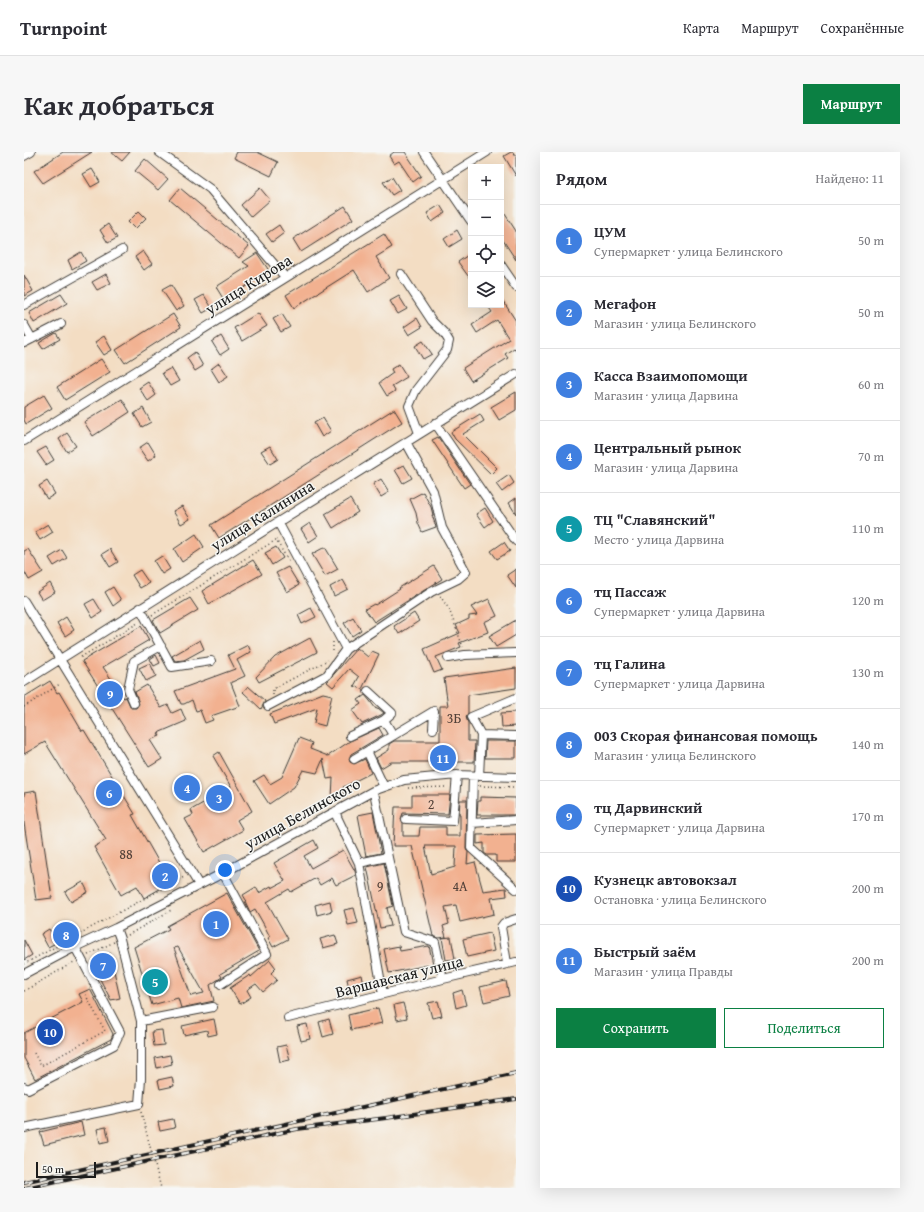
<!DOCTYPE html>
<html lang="ru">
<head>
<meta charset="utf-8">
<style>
	:root { --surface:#fff; --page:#f7f7f7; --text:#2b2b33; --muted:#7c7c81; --line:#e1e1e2; --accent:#0b8043 }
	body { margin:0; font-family:"Gentium Book Plus",serif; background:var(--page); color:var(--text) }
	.controls { position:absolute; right:12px; top:12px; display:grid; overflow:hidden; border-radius:0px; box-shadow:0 4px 16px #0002 }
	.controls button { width:36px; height:36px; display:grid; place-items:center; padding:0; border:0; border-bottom:1px solid var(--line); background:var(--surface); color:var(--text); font:20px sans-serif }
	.scale { position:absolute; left:12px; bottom:10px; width:60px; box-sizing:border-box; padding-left:4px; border:2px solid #1c1c1c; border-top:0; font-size:11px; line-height:14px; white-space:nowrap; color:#1c1c1c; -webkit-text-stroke:3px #f6f6f2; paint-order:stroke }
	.you { position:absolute; left:201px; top:718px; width:14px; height:14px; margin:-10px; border:3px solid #fff; border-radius:50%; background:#1a73e8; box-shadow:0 0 0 6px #1a73e833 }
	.badge { display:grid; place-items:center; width:26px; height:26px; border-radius:50%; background:var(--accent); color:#fff; font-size:13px; font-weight:700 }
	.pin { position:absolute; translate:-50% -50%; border:2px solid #fff; box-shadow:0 1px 4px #0006 }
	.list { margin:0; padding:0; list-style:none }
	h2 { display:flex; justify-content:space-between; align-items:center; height:52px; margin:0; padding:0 16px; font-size:17px }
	h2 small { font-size:13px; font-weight:400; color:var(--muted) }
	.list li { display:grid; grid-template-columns:26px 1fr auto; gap:12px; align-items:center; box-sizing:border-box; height:72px; padding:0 16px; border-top:1px solid var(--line) }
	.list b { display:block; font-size:15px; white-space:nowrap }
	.list p { margin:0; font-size:13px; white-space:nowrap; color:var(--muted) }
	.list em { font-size:13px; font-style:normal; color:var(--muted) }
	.actions { display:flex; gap:8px; padding:12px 16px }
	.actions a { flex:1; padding:9px 0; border:1px solid var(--accent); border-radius:0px; text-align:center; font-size:14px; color:var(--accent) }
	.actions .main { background:var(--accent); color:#fff }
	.icon { flex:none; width:22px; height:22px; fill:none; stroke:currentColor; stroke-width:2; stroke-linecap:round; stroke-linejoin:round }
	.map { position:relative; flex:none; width:492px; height:1036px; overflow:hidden; border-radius:0px }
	header { display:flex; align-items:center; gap:24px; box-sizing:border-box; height:56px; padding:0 20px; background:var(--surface); border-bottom:1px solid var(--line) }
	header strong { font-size:19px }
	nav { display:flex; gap:22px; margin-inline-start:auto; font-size:14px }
	.intro { display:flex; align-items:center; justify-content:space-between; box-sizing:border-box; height:96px; padding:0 24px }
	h1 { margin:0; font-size:28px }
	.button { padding:10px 18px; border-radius:0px; background:var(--accent); color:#fff; font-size:14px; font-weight:700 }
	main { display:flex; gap:24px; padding:0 24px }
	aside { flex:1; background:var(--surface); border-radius:0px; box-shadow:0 4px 16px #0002 }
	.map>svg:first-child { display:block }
	.building { fill:#f2b190; fill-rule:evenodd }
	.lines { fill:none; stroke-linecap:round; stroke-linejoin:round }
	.minor-casing { stroke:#3c3935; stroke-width:10 }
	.path { stroke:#3c3935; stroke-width:1.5; stroke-dasharray:1 3; stroke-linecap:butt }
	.minor { stroke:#fff; stroke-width:8 }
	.rail-casing { stroke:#1c1c1c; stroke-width:4 }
	.rail { stroke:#f6f6f2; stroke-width:2.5; stroke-dasharray:8; stroke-linecap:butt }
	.labels { text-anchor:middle; stroke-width:3; stroke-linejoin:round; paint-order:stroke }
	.number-label { font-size:14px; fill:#524139 }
	.street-label { font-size:16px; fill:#1c1c1c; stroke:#f6f6f2 }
</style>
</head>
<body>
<header>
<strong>Turnpoint</strong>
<nav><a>Карта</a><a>Маршрут</a><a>Сохранённые</a></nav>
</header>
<div class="intro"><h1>Как добраться</h1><a class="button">Маршрут</a></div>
<main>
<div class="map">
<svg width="492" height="1036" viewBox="0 0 492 1036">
	<rect width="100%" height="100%" fill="#f6f6f2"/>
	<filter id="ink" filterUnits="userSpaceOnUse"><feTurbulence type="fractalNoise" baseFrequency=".025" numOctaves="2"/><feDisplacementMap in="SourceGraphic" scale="8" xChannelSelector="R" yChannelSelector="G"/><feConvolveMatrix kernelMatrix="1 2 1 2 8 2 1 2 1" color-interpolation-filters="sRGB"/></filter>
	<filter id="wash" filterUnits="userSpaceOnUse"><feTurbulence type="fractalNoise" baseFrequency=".012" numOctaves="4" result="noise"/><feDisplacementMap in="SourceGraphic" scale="16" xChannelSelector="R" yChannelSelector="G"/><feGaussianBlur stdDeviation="0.9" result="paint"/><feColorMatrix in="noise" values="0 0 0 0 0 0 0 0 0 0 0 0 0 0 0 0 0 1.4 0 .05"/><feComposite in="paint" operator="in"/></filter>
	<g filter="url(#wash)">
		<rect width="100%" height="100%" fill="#f3ddc3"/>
		<g id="blocks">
			<path class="building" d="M39,0H68L19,31L10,19Z
				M87,0H106L98,9Z
				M213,0H233L254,10L247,24L210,6Z
				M370,0H381L397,24L389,30L375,9L370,12L365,4Z
				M487,0H489L492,5V24L480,4Z
				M121,7L144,27L134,38L111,19Z
				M68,17L76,30L67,35L59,22Z
				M368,25L376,38L368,43L359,30Z
				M156,36L225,94L215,106L146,48Z
				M236,36L246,48L227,65L217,53Z
				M416,53L421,61L408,70L403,61Z
				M321,54L329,67L277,100L269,87Z
				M477,56L492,79V108L477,85Z
				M115,59L122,66L111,77L104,70Z
				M84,72L93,86L84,91L76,78Z
				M255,73L260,81L248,90L242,82Z
				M433,78L438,87L425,95L420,87Z
				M360,82L368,95L352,105L365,126L344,140L330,118L270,156L262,143Z
				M119,99L128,112L120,118L111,105Z
				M57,100L62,109L48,117L44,108Z
				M233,101L244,117L242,122L200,148L192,135L225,114L219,110Z
				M447,101V128L434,110Z
				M82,122L87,131L73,138L68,130Z
				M0,123L9,139L0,144Z
				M147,133L160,154L152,159L138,138Z
				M37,142L43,151L10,171L5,161Z
				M180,143L188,156L179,161L171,148Z
				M375,144L383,157L374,162L366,149Z
				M477,146L492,169V198L490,196L481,202L484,206L447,229L439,216L485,187L473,168L453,181L448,173L468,160L463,153H477Z
				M234,161L243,174L218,189L210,176Z
				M149,162L157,175L101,211L92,198Z
				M258,162L266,175L257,180L249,167Z
				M393,166L398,175L385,183L380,175Z
				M32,181L36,187L19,197L15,191Z
				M80,184L88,198L80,203L71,190Z
				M197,184L205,197L196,203L188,190Z
				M399,189L408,202L399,207L391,194Z
				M171,200L179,214L171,219L163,206Z
				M77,207L86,220L41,248L33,235Z
				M195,211L204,224L195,230L187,217Z
				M375,212L383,225L368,234L371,239L363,244L355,231L369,221L367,217Z
				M147,216L155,229L146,234L138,221Z
				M124,230L132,243L124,249L115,236Z
				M492,240V258L475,268L467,255Z
				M20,243L28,256L2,272L0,268V255Z
				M98,247L106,260L69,284L60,270Z
				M119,256L127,270L118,275L110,262Z
				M370,257L378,270L195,386L187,373Z
				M456,262L460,269L439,282L473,316L467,322L431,287L427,280Z
				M299,266L307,279L298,285L290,271Z
				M43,281L52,294L43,300L35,287Z
				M414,285L446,332L440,336L408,288Z
				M124,290L132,303L124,309L115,296Z
				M246,294L254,307L246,312L237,299Z
				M22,295L30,308L22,313L13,300Z
				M380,313L388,326L379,331L371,318Z
				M485,323L490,331L478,340L472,332Z
				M357,327L365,340L357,345L349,332Z
				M23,329L31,342L23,347L15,334Z
				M399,340L407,355L409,363H408L412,375L398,380L394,371L392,361L386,347Z
				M492,346V362L485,351Z
				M326,347L334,360L309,376L301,362Z
				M158,354L166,367L157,372L149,359Z
				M461,356L469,369L461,375L452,362Z
				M286,371L294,384L285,390L277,377Z
				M24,372L29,380L16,388L11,380Z
				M172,382L180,395L158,410L150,397Z
				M480,390L486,399L473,407L467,399Z
				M252,395L259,406L248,413L241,401Z
				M301,395L314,417L301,424L288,402Z
				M4,397L19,420L5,428L0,419V399Z
				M86,397L94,410L86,415L78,402Z
				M38,398L43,406L30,414L25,406Z
				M138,404L146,417L138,422L130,409Z
				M229,408L238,422L185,452L178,439Z
				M410,414L418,427L350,470L341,457L350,452L351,453L376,437L375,436Z
				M264,415L275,433L263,440L252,421Z
				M492,417V436L483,423Z
				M116,418L125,431L116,436L108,423Z
				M319,428L324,437L310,444L306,435Z
				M26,431L31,440L18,448L13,440Z
				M89,435L97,448L89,454L81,440Z
				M166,446L174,458L136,481L129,468Z
				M70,447L78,460L69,466L61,452Z
				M465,447L473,464L460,470L464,480L435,491L437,495L412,505L418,518L410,521L400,497L436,481L432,473L445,467V464L453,463L447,455Z
				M287,456L292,465L278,472L274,463Z
				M390,461L395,469L375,482L370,474Z
				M42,465L50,478L41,484L33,471Z
				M329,465L337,478L328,484L320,471Z
				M492,468V483L472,495L465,484Z
				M117,474L125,488L79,515L100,546L102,545L107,556H112L115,552L111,540L123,533L137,556L144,553L148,561L157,557L162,569L134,581L136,584L126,588L138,607L125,615L58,509Z
				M286,486L293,500L235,530L232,525L251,505Z
				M176,488L180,497L160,508L151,509L148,504Z
				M224,493L227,500L213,508L221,524L208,530H207V531L216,554L187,564L189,568L181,571L176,558L172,559L168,548L160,552H157L151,539L211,517L204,503Z
				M333,496L344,505L348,499L355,502L338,537L330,534L335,525L325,517L309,535L303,530Z
				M132,503L136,511L130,514L126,507Z
				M126,511L132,524L122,529L115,516Z
				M492,516V536L444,543V561L442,565L444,571V589H451L450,610H367L357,616L352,606L365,598V592L370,589H416V554H424L420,526Z
				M26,529L33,541L35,540L58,579L60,578L111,662L108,663L138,716L146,711L155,726L120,746L113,734L97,743L70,695L82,688L21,590L0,602V545Z
				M224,534L241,549L237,557L219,540Z
				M299,541L308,543L301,574L290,571L293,556L250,572L246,562Z
				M341,543L346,549L352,557L354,556L360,561L357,563L338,572L328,558L337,552L334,548Z
				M492,560V574L478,575L477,561Z
				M355,576L359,583L327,602L325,607L326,610L330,612L341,607L347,621L319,635V645L308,646L309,626L303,627L299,607L293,621L279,618L270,635L245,652L230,629L240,623L246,632L258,625L275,586L288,591L286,597L304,604L326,589Z
				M462,589H492V606H461Z
				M195,600L228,659L213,668L219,678L180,700L161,667L169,663L167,658L207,635L189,604Z
				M12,639L28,746L12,748L0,671V641Z
				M388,643H426L424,662L379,661L377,667L379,671V684H395L396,675H422V684H436V662H435L436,648H443L442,696L444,700L443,712L451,710L459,739L482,736L483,744L467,746L470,762L436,770L432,753L421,755L425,772L419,774L422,785L415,786L409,784L388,694H369L371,655H388ZM401,694H432L431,715L407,722Z
				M456,645L492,646V663H453L454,649H456Z
				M349,660L357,701L342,704L334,663Z
				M492,682V710H472V703H463L460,701V691L453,692V683Z
				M290,688L294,696L280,704L287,716L319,698L331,719L332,723L312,733L308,726L296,733L292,726L267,740L265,737L243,750L264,787L249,795L244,786L246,785L240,773L231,757L226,760L221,749L222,748L219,743L232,735L235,741L247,734L248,736L261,729L250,711Z
				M360,711L369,754L363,756L367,774L356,776L343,715Z
				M59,730L64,740L47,750L41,740Z
				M203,741L235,799L196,822L198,825L186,833L190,849L157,856L154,846L128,853L110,795L145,777L143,774ZM154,795L180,841L167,844L150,796Z
				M306,749L308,759L293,763L291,753Z
				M330,756L334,771L324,773L320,758Z
				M42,775L47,783L24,795L17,782L25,777L28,782Z
				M466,781L470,799L443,805L439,787Z
				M311,783L314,792L299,796L296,787Z
				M427,785L431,807L422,808L418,786Z
				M0,788L8,803L0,808Z
				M375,794L376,799L405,794L409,812L365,821L360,797Z
				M86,801L96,846L87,848L68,812Z
				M246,808L252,816L247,821L253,828L239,840L232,832L223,838L227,845L216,852L206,836L226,823L227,825Z
				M338,823L340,833L325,836L323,827Z
				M482,829L485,844L460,850L456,835Z
				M66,837L89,882L87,887L11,927L0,906V881L59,850L55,842Z
				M438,838L442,853L432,856L429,841Z
				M414,849L418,864L408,866L404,851Z
				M379,851L383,866L373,868L370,853Z
				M354,856L358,871L327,878L324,863Z
				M190,867L193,882L184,884L183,878L160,883L158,874Z
				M305,867L309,882L299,885L295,870Z
				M283,872L286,887L277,889L273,874Z
				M138,878L140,893L130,894L128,879Z
				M262,893L266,908L256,910L253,895Z
				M146,903L148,912L133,916L131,906Z
				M148,925L150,934L136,937L134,928Z
				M149,967L151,976L136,979L134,970Z
				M57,970L60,983L20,993L16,980Z
				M82,975L85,989L76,991L73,977Z"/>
		</g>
	</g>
	<g filter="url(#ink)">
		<use href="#blocks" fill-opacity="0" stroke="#3c3935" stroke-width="1"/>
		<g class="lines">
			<defs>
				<path id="minor" d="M135,0L186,37L261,125
					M400,0L447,69
					M0,4L7,0
					M477,113L492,135
					M377,122L408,169L420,181L425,189L423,198L392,238L385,254L395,281
					M0,153L98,98
					M0,173L8,187
					M0,191L37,172
					M411,271L492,389
					M0,289L463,0
					M254,370L322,497
					M0,449L175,733
					M116,456L148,515L187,509
					M424,506L441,503L492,501
					M0,530L254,370L492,222
					M110,551L104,537L110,509L137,494
					M244,554L303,523L322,497L407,440L434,427L442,420L418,376L409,339L382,290
					M360,568L369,583
					M457,583L447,565L492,546
					M326,584L360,568L368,561L344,539
					M343,599L360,635
					M330,607L410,559L409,577
					M449,624L447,696L492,737
					M455,624L457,583L492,584
					M349,639L351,645L380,780L411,790L419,827
					M312,659L313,665L335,711L359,842
					M382,667L429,669L433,623
					M448,671L492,668
					M335,711L363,705
					M483,811L477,775L480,771L492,767
					M0,822L51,795L92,776L199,721L349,639L380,628L433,623L492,625
					M197,832L243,802L199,721
					M264,866L419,827L492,810
					M117,869L189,855
					M0,935L4,937L90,893L96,880L51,795
					M0,976L115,952L117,927V869L96,787L92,776"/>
			</defs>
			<use href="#minor" class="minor-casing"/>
			<path class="path" d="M416,444L425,457L439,495
				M128,463L252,388L265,410
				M309,490V500
				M57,505L114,471
				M249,543V537L304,508
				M0,555L36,532
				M456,634L492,635
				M384,636L424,635
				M104,783L149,757
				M64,803L90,790
				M0,812L160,725
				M0,839L50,810
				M10,901L17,914L81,879L60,840
				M117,960L137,1036"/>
			<use href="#minor" class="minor"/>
			<defs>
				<path id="rail" d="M0,1030L492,921
					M1,1036L273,977L362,966L492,947"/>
			</defs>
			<use href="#rail" class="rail-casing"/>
			<use href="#rail" class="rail"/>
		</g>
	</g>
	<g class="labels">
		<g class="number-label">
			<text x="430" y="571">3Б</text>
			<text x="407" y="657">2</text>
			<text x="102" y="707">88</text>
			<text x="356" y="739">9</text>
			<text x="436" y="739">4А</text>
		</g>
		<g class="street-label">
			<text transform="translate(224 132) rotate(-32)" y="6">улица Кирова</text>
			<text transform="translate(238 363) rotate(-32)" y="6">улица Калинина</text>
			<text transform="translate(278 661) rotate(-29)" y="6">улица Белинского</text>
			<text transform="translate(375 824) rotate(-14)" y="6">Варшавская улица</text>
		</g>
	</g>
</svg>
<div class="controls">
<button>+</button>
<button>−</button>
<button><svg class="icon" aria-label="locate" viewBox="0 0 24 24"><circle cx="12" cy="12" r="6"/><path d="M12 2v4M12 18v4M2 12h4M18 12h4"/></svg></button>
<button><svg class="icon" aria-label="layers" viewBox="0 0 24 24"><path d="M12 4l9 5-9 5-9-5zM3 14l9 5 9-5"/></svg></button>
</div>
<div class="scale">50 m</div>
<div class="you"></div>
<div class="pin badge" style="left:192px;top:772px;background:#3f7fe0">1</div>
<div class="pin badge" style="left:141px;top:724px;background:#3f7fe0">2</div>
<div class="pin badge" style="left:195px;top:646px;background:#3f7fe0">3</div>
<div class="pin badge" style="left:163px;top:636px;background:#3f7fe0">4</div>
<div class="pin badge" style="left:131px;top:830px;background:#0f9aa8">5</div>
<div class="pin badge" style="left:85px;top:641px;background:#3f7fe0">6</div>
<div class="pin badge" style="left:79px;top:814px;background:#3f7fe0">7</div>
<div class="pin badge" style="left:42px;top:783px;background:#3f7fe0">8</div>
<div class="pin badge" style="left:86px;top:542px;background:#3f7fe0">9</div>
<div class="pin badge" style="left:26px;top:880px;background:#1a4fb4">10</div>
<div class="pin badge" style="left:419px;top:606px;background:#3f7fe0">11</div>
</div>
<aside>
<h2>Рядом<small>Найдено: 11</small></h2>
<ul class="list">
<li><span class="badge" style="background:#3f7fe0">1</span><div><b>ЦУМ</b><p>Супермаркет · улица Белинского</p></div><em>50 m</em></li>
<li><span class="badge" style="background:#3f7fe0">2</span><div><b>Мегафон</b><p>Магазин · улица Белинского</p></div><em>50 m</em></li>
<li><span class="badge" style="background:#3f7fe0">3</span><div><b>Касса Взаимопомощи</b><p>Магазин · улица Дарвина</p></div><em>60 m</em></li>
<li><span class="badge" style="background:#3f7fe0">4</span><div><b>Центральный рынок</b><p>Магазин · улица Дарвина</p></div><em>70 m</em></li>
<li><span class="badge" style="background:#0f9aa8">5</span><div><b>ТЦ &quot;Славянский&quot;</b><p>Место · улица Дарвина</p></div><em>110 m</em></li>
<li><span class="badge" style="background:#3f7fe0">6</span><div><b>тц Пассаж</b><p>Супермаркет · улица Дарвина</p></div><em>120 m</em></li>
<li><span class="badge" style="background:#3f7fe0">7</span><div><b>тц Галина</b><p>Супермаркет · улица Дарвина</p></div><em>130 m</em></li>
<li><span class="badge" style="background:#3f7fe0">8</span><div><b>003 Скорая финансовая помощь</b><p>Магазин · улица Белинского</p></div><em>140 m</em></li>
<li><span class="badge" style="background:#3f7fe0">9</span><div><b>тц Дарвинский</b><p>Супермаркет · улица Дарвина</p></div><em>170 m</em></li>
<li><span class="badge" style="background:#1a4fb4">10</span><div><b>Кузнецк автовокзал</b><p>Остановка · улица Белинского</p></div><em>200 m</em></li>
<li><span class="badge" style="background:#3f7fe0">11</span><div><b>Быстрый заём</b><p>Магазин · улица Правды</p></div><em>200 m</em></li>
</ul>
<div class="actions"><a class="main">Сохранить</a><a>Поделиться</a></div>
</aside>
</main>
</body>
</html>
